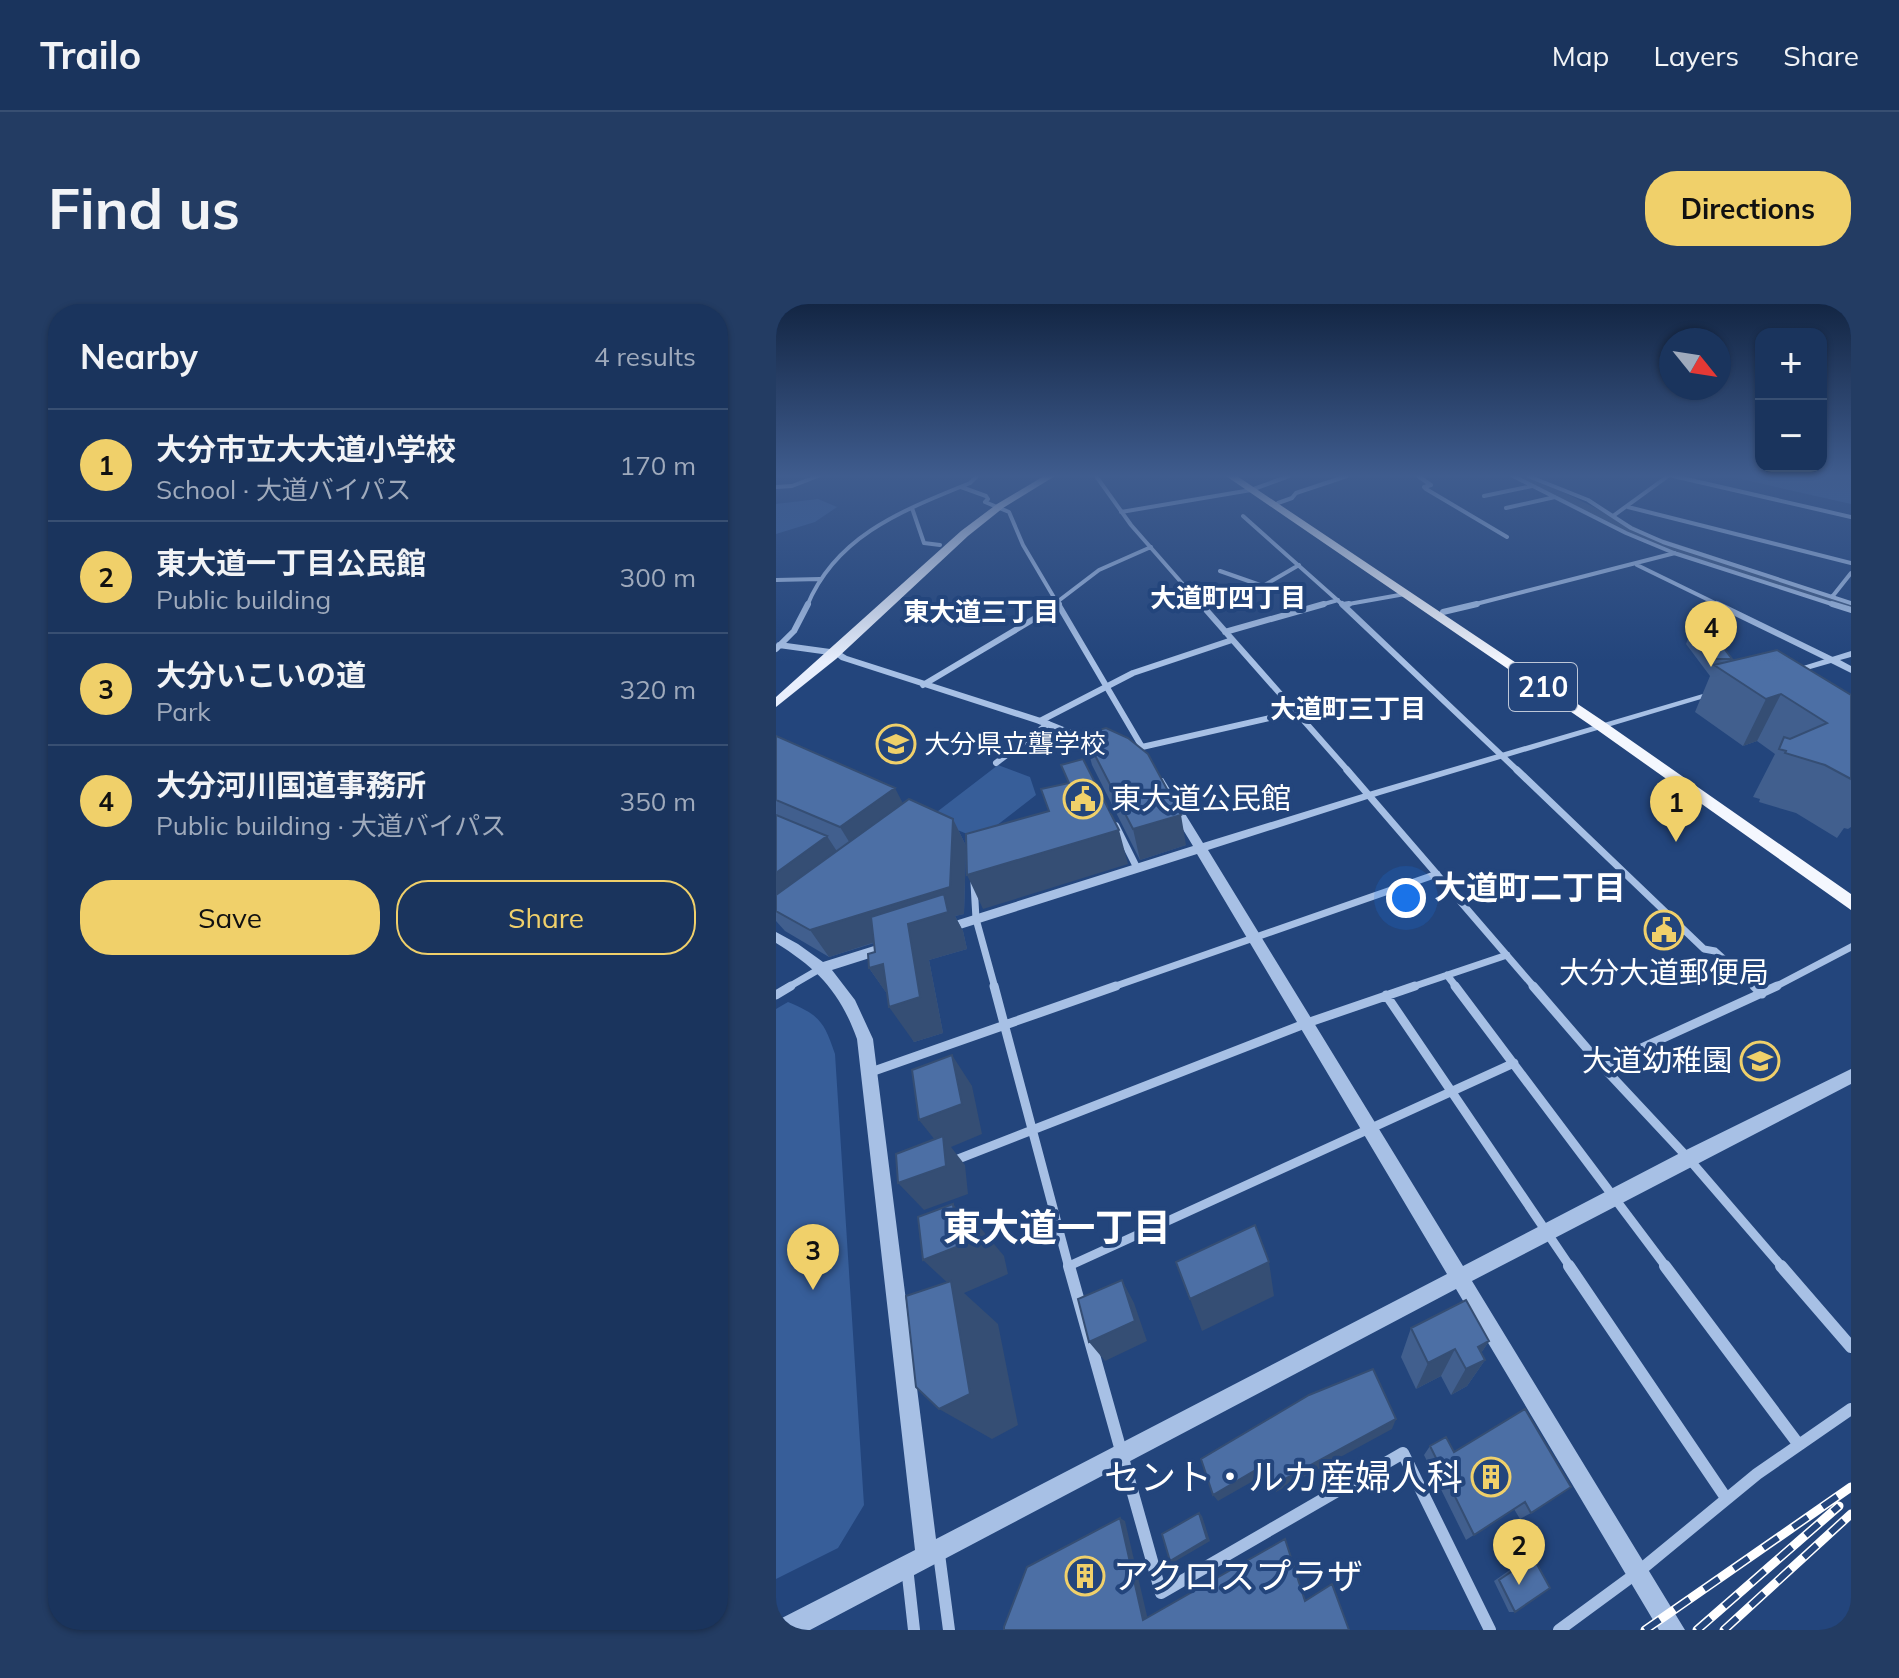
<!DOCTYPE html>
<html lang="en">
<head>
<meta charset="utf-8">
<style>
	:root { --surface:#1a345d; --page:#233c63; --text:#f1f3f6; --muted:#9faabc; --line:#384f72; --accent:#f0d06a }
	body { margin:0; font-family:Mulish,"Noto Sans JP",sans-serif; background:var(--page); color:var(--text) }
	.controls { position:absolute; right:24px; top:24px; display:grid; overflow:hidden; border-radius:16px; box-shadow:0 2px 6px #0004 }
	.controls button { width:72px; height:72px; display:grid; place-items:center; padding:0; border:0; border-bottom:2px solid var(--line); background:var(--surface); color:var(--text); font:40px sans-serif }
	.compass { position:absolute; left:883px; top:24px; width:72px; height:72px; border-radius:50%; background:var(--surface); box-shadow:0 2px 6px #0004; rotate:120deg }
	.you { position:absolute; left:630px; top:594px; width:28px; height:28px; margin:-20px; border:6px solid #fff; border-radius:50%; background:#1a73e8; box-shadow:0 0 0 12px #1a73e833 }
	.badge { display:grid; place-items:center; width:52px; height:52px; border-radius:50%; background:var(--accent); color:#111; font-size:26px; font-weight:700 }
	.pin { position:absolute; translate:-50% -66px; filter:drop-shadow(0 2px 4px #0008) }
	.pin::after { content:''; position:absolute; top:42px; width:28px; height:24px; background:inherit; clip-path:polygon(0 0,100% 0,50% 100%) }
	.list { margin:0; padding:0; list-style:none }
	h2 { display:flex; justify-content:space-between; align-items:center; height:104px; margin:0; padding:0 32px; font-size:34px }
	h2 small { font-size:26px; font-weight:400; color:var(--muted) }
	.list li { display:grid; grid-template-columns:52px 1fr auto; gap:24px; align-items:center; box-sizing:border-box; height:112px; padding:0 32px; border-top:2px solid var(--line) }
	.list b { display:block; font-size:30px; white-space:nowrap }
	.list p { margin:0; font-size:26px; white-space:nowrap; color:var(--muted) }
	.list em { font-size:26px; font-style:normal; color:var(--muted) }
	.actions { display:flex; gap:16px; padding:24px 32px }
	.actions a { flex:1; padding:18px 0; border:2px solid var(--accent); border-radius:32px; text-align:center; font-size:28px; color:var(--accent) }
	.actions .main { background:var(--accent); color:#111 }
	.map { position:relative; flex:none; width:1075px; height:1326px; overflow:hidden; border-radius:32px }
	header { display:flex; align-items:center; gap:48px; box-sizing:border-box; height:112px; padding:0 40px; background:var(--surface); border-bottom:2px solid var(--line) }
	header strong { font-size:38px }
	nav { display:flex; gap:44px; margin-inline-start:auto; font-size:28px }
	.intro { display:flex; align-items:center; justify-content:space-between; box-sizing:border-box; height:192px; padding:0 48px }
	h1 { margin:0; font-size:56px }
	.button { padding:20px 36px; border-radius:32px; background:var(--accent); color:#111; font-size:28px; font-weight:700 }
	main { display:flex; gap:48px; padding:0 48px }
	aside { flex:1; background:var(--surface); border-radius:32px; box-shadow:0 2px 6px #0004 }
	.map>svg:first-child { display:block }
	.green { fill:#375e99 }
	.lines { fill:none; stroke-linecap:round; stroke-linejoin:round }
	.river { fill:#435d85; fill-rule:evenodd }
	.minor-far4 { stroke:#a7c0e5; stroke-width:4 }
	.minor-far3 { stroke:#a7c0e5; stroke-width:6 }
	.minor-far2 { stroke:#a7c0e5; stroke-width:7 }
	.minor-far1 { stroke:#a7c0e5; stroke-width:9 }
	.minor { stroke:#a7c0e5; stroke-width:12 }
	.tertiary { fill:#a7c0e5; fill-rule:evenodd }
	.primary { fill:#e8effd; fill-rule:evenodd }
	.trunk { fill:#f4f7fe; fill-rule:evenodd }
	.rail-casing { stroke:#fff; stroke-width:9 }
	.rail { stroke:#23457c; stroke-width:6; stroke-dasharray:18; stroke-linecap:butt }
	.wall { fill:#415f8e }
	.shaded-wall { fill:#354e74 }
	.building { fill:#4c6fa5; stroke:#354e74; stroke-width:2 }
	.labels { text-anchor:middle; stroke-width:8; stroke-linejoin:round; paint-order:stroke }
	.far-neighbourhood-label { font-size:26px; font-weight:bold; fill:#fff; stroke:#23457c }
	.far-poi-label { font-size:26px; fill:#fff; stroke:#23457c; text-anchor:start }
	.shield { fill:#23457c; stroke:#bdc7d8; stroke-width:2 }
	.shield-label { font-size:28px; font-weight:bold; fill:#fff }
	.poi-label { font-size:30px; fill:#fff; stroke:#23457c; text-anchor:start }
	.neighbourhood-label { font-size:32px; font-weight:bold; fill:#fff; stroke:#23457c }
	.near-poi-label { font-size:36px; fill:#fff; stroke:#23457c; text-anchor:end }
	.near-neighbourhood-label { font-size:38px; font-weight:bold; fill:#fff; stroke:#23457c }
</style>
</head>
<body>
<header>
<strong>Trailo</strong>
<nav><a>Map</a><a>Layers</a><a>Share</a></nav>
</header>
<div class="intro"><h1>Find us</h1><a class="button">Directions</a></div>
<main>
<aside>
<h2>Nearby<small>4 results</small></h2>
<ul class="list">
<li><span class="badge">1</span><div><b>大分市立大大道小学校</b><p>School · 大道バイパス</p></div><em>170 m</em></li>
<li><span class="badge">2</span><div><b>東大道一丁目公民館</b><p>Public building</p></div><em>300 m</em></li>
<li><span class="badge">3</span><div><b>大分いこいの道</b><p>Park</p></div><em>320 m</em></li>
<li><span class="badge">4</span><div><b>大分河川国道事務所</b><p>Public building · 大道バイパス</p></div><em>350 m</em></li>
</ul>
<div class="actions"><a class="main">Save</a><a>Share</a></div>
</aside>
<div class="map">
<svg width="1075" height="1326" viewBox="0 0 1075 1326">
	<rect width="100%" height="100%" fill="#23457c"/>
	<path class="green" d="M952,172H1075V200Z
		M42,195L61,203L39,218L0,230V200Z
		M222,461L254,473L260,491L203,535L153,514Z
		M12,698C43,711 48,717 59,750L88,1201L62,1244L0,1275V705Z"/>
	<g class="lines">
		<path class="river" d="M739,172H754L877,232L1075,298V307L867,238Z"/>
		<path class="minor-far4" d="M320,172L355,221L426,302
			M642,172L655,181L648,183L650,185L731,233
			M737,172L850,229L898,249L1062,302
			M752,172L812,196L855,224L887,238L1075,299
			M897,172L1075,213
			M0,183L16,182L42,172
			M185,183L210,192L212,195L209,198L233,208L247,241L283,302
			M708,192L756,182
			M502,199L516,194L520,189L571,172
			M852,203L1075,259
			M136,204L148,239L164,241
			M730,204L779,193
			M345,208L475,186L513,172
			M467,212L568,302
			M837,212L892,172
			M861,261L945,302
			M444,267L487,282L523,261
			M0,276L44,275
			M1056,293L1075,269
			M281,298L323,266L375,243
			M567,301L629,290
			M31,302C60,231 128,206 194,179L201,172
			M280,302L283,300
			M541,302L562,296
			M692,302L899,249"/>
		<path class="minor-far3" d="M282,300L366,443L358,449
			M425,300L573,468
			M566,300L743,468
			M941,300L1056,356
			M1056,300L1075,306
			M567,301L573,300
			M667,308L701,300
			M449,328L548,300
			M3,341L61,349
			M0,345L18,327L32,300
			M147,381L283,300
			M264,417L357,369L456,336
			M366,443L520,408
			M220,459L272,420"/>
		<path class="minor-far2" d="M571,466L759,684
			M741,466L928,645L939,647L980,684
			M340,522L361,564
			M198,579L200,615L219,684
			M671,671L681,684
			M11,684L47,663
			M334,684L661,570
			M633,684L731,651
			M997,684L1075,643"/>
		<path class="minor-far1" d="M218,682L293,964
			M679,682L891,964
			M757,682L826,762
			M978,682L986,690
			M1001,682L826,762L912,854L1007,964
			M0,691L15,682
			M610,691L795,964
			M95,768L340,682
			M177,857L531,719L639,682
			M293,962L738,759"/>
		<path class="minor" d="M293,962L385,1289L627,1149L714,1326
			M793,962L950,1194
			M889,962L1023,1141
			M1005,962L1075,1043
			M163,1250L173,1326
			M131,1263L138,1326
			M783,1326L862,1268L981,1170L1075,1105"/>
		<path class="tertiary" d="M61,346L71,352L268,415L330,440L329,442H321L260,419L65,356L56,349Z
			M1075,347V353L1064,356L1075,362V369L1055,359L1010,372L1005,369Z
			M937,387L945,389L604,491L432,546L687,962L906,848L1075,765V780L696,977L909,1326H883L680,985L34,1326H0V1317L139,1246L81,735C64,688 42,665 0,639V628L22,640L47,658L114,637L121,642L119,646L56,666L79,696L97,735L160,1235L671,970L421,550L165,631L160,629L158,626L160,623L417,542L377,476L379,474H387L427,539L596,487Z"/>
		<path class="primary" d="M268,172H279L227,204L192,232L60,355L0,403V393L185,227L221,200Z"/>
		<path class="trunk" d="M450,172H461L830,419L1075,590V606L820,425Z"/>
		<defs>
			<path id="rail" d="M869,1326L1075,1183
				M921,1326L1063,1202
				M948,1326L1075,1210"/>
		</defs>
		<use href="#rail" class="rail-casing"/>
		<use href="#rail" class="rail"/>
	</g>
	<path class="wall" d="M916,324L956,355L955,357L1075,391V523L1072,525L1068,524L1061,534L1020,509L983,498L984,495L977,493L999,450L981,437L967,442L919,408L934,372L910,340Z
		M308,430L410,541L364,556L316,461Z
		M0,432L127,500L177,515L190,542L188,610L179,612L187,627L191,645L153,656L167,729L138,738L112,691L93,664L99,648L98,639L53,653L9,627L0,617Z
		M635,1024L713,1037L705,1049L709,1056L691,1082L675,1091L665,1072L640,1085L625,1053Z
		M749,1105L755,1209L744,1215L738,1205L690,1236L648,1151L654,1142L678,1148Z
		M757,1253L739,1308H733L718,1277L751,1254Z"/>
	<path class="shaded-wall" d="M1005,390L981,437L967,442L990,395Z
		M119,484L135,515L83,554L64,523Z
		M405,511L410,541L364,556L357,525Z
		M177,515L190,542L188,610L179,612L187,627L191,645L153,656L167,729L138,738L113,703L133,627L53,653L34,626Z
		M343,526L352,560L207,605L191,571Z
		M51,532L71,563L0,607V569Z
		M107,660L118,700L93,664Z
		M176,751L196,782L206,830L175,843L189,861L192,890L148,906L122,879L167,846L143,816Z
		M177,900L199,925L197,915L228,952L232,970L188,989L222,1020L242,1121L216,1135L163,1105L176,983L147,956L179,923Z
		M493,958L498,992L426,1027L414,995Z
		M346,976L358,999L371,1037L329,1057L313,1038Z
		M713,1037L697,1061L709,1056L691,1082L675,1091L702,1043Z
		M679,1045L665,1072L640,1085L652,1059Z
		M620,1115L616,1125L500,1188L498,1181Z
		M490,1160L493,1168L442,1197L437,1191Z
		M423,1209L426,1212L434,1237L398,1258L394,1257Z
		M344,1214L349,1217L372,1316H367Z"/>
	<path class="building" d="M932,323L956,355H940L916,324Z
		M1001,346L1075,391V475L1049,461L1009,449L1010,447L1003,445L1008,433L1014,435L1051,419L1005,390L990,395L938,361Z
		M330,424L352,434L372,450L405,511L357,525L308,430Z
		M0,432L119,484L64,523L0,496Z
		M307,455L343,526L191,571L190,530L273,507L265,485L293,479L285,461Z
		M133,495L177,515L174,583L34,626L0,607V591Z
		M0,511L51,532L0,569Z
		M168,590L172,608L132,620L144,693L113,703L107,660L93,664L92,650L99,648L95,613Z
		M176,751L186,800L143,816L136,766Z
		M167,832L170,862L122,879L120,850Z
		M177,900L179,923L197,915L201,935L147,956L142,913Z
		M479,921L493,958L414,995L400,958Z
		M346,976L359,1017L313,1038L302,995Z
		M175,977L194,1090L163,1105L140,1083L130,992Z
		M690,996L713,1037L702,1043L709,1056L690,1065L679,1045L652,1059L635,1024Z
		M597,1065L620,1115L498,1181L490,1160L437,1191L425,1155L533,1091Z
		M749,1105L795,1183L755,1209L749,1198L698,1231L654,1142L670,1133L678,1148Z
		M423,1209L431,1235L394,1257L386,1230Z
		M344,1214L367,1316L509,1235L529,1297L556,1280L573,1326H228V1323L251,1263Z
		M757,1253L774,1284L739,1308L723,1276Z"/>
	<linearGradient id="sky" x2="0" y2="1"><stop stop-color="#132644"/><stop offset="0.48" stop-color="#3f5c8e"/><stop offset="1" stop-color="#3f5c8e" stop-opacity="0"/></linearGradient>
	<rect width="1075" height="358" fill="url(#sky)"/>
	<defs>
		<symbol id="school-ring" viewBox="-11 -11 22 22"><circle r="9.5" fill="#23457c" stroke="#f0d06a" stroke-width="1.5"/><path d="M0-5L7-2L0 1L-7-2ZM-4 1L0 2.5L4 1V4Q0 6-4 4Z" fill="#f0d06a"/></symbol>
		<symbol id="civic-ring" viewBox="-11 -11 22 22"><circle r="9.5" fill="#23457c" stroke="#f0d06a" stroke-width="1.5"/><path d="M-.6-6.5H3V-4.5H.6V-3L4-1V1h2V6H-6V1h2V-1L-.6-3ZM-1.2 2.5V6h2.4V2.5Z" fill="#f0d06a"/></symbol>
		<symbol id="building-ring" viewBox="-11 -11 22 22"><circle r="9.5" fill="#23457c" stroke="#f0d06a" stroke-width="1.5"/><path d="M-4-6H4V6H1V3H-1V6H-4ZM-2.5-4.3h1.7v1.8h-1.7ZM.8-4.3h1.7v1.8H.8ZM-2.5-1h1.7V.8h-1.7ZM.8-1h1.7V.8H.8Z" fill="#f0d06a"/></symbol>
	</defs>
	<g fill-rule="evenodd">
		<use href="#school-ring" x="98" y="418" width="44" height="44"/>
		<use href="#civic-ring" x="285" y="473" width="44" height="44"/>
		<use href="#civic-ring" x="866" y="604" width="44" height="44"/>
		<use href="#school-ring" x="962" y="735" width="44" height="44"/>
		<use href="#building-ring" x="693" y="1151" width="44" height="44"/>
		<use href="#building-ring" x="287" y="1250" width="44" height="44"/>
	</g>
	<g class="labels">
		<g class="far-neighbourhood-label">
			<text x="452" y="303">大道町四丁目</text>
			<text x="205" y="317">東大道三丁目</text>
			<text x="572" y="414">大道町三丁目</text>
		</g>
		<g class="far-poi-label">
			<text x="148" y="449">大分県立聾学校</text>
		</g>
		<rect class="shield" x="733" y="359" width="68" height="48" rx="6"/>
		<g class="shield-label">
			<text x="767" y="393">210</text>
		</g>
		<g class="poi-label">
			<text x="335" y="505">東大道公民館</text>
			<text x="888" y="679" text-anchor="middle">大分大道郵便局</text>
			<text x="956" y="767" text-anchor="end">大道幼稚園</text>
		</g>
		<g class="neighbourhood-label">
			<text x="754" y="595">大道町二丁目</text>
		</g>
		<g class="near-poi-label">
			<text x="687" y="1186">セント・ルカ産婦人科</text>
			<text x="337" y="1285" text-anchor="start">アクロスプラザ</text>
		</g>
		<g class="near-neighbourhood-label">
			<text x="281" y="937">東大道一丁目</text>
		</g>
	</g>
</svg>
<div class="controls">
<button>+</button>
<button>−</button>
</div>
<svg class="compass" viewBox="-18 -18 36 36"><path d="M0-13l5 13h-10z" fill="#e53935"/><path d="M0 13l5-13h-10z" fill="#9faabc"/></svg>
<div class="you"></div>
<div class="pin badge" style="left:900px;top:538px">1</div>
<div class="pin badge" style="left:743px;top:1281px">2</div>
<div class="pin badge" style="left:37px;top:986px">3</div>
<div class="pin badge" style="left:935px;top:363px">4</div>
</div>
</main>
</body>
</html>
